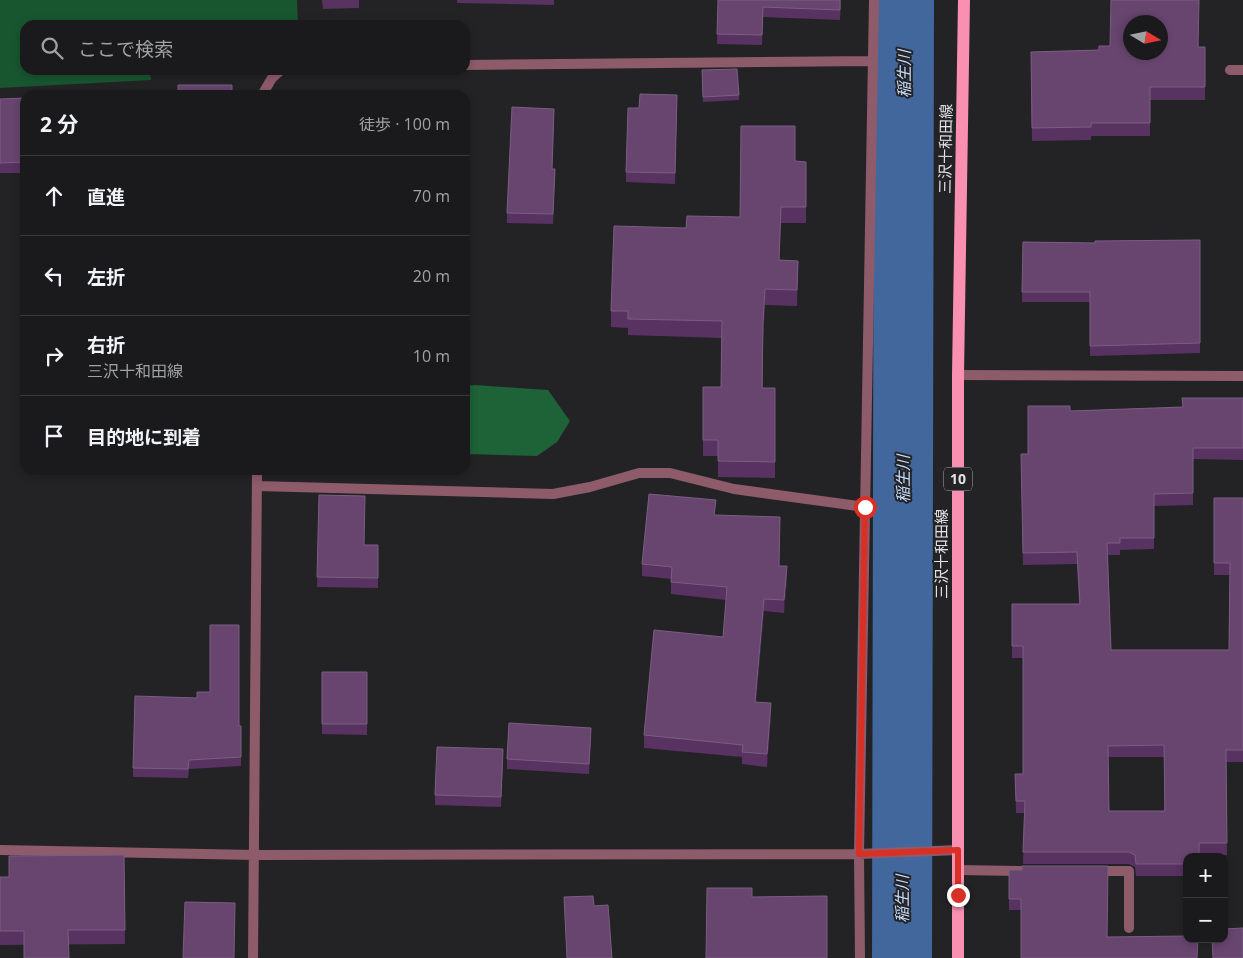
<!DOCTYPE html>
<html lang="ja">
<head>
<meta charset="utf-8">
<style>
	:root { --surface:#1a1a1c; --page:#272729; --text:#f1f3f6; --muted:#9fa1a3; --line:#38383b }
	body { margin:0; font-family:"Open Sans","Noto Sans JP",sans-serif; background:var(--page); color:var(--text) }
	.controls { position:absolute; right:15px; bottom:15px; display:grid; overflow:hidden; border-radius:10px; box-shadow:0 2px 8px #0003 }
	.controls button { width:45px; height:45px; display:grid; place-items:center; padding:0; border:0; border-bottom:1px solid var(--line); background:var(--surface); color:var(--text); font:25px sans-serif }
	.compass { position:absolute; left:1123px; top:15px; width:45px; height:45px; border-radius:50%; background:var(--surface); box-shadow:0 2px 8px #0003; rotate:100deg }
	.stop { position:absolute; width:15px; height:15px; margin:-11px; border:4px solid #d93025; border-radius:50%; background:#fff }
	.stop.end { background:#d93025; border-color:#fff; box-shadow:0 1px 5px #0008 }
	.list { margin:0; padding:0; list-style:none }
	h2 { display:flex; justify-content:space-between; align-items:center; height:65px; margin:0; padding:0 20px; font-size:21px }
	h2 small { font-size:16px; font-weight:400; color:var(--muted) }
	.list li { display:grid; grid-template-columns:32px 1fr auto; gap:15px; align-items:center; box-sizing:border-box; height:80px; padding:0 20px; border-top:1px solid var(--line) }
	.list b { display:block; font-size:19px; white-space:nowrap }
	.list p { margin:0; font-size:16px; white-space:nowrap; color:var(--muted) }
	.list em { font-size:16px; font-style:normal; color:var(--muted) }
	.icon { flex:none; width:28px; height:28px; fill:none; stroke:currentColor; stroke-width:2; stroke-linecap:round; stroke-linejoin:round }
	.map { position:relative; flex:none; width:1243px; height:958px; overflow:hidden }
	.search { position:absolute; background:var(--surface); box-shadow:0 2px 8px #0003; left:20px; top:20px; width:450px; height:55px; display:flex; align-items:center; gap:12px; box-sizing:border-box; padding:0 18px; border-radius:15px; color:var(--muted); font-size:19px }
	.panel { position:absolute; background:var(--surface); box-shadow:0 2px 8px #0003; left:20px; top:90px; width:450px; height:385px; border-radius:15px }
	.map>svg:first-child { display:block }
	.green { fill:#185630 }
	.forest { fill:#1e6238 }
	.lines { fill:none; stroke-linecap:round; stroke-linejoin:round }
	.river { stroke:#41679c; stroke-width:60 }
	.service { stroke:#8e5b6a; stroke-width:10 }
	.minor { stroke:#8e5b6a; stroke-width:10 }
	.primary { stroke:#fa90b1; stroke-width:12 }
	.wall { fill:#583261; fill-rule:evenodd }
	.shaded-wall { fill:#3d2443 }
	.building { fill:#67456f; stroke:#7b5e82; fill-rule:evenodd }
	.route { stroke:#d93025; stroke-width:6 }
	.labels { text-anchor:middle; stroke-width:4; stroke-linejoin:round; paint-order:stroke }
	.shield { fill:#232326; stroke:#a9a9ac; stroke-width:1 }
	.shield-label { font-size:14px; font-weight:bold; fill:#e3e3e5 }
	.street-label { font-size:15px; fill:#e3e3e5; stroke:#232326 }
	.water-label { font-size:16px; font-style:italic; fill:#c8defe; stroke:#232326 }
</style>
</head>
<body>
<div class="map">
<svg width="1243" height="958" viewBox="0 0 1243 958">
	<rect width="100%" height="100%" fill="#232326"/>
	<path class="green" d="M0,0H297L298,25H25V70H150L151,80L0,88Z"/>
	<path class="forest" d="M475,385L548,390L570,421L557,442L537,456L465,454V386Z"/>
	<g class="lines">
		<path class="river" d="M902,958L904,0"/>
		<path class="service" d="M257,486L553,494L590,487L639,473H670L734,489L865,507
			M958,870L1022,871
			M1096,871H1129V928"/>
		<path class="minor" d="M465,65L873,61
			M1230,70H1243
			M262,95L272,78L281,70
			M958,375L1243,376
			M0,850L255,855L859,854L958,850
			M253,958L257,470
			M860,958L859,854L874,0"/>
		<path class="primary" d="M958,958V375L964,0"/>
	</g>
	<path class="wall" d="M322,0H359V8L323,9Z
		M457,0H554V5L457,3Z
		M718,0H841L840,20L763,17L762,45L717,44Z
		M1110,46L1205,47V100H1150V136H1091V140L1032,141L1031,52L1099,50Z
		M702,70L739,95V100L703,102Z
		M25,98V173H0V99Z
		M677,105L675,184L626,182V172L639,108Z
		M554,119L552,169H555L553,224L507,223V213Z
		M795,161L806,162V223H781L779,260L798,261L797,306L765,305L763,339V388H775V478L718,477V456H703V387H721V338L628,335V328L611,327V311L686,228L740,217Z
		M1200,240V353L1090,356V302H1022L1023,242L1095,243Z
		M1243,398V460L1193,459V505L1154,506V549L1120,550V555H1108L1111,650H1229L1230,575H1214V498H1243V762H1226L1227,855H1199L1187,857V876H1136L1135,867L1129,864H1023L1024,813H1016L1015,774H1023V658H1012V604H1079L1077,564L1023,565L1021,454H1028L1070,411L1182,407ZM1108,757H1164V811H1109Z
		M319,495L365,545H378V588L317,587Z
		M716,515L779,566L787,579L784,613L764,611L756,702L771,716L767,767L742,764V757L644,748V735L723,637L726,600L671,594V579L642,576V564Z
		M322,672H367V735L322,734Z
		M239,726H241V766L189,769L188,778L133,777V768Z
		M591,738L589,774L507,769V759Z
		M503,759L501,807L435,805V795Z
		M124,855L125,944L0,945V877H9Z
		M1009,870H1022L1021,910H1009Z"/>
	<path class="shaded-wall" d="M781,207V223L779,276V260Z
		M765,289V305L763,339V323Z
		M787,566V579L784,613V600Z
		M764,599V611L755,714V702Z
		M771,703V716L767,767V754Z"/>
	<path class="building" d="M718,0H840V10L763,7L762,35L717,34Z
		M1111,0H1199L1198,47H1205V87H1150V123H1091V127L1032,128L1031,52L1099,50V46H1110ZM1130,22H1160V52H1130Z
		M737,69L739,95L703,97L702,70Z
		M178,85H232V95H178Z
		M640,94L677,95L675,173L626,172L628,108H639Z
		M25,98V162L0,163V99Z
		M512,107L554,109L552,169H555L553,214L507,213Z
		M741,126H795V161L806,162V207H781L779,260L798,261L797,290L765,289L763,323L762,388H775V462L718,461V440H703V387H721L722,321L628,319V311H611L614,226L686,228L687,216L740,217Z
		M1200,240V343L1090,346V292H1022L1023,242L1095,243V241Z
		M1182,398H1243V448H1193V493L1154,494V538H1120V543H1107L1111,650H1229L1230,563H1214V498H1243V750H1226L1227,843H1199V857H1187V864H1136L1135,855L1129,852H1023L1025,801H1016L1015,774H1023V646H1012V604H1080L1077,552L1023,553L1021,454H1028V406H1070V411L1183,407ZM1164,745L1165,811H1109L1108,746Z
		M649,494L716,500L714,515L780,517L779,566H787L784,600L764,599L755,702L771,703L767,754L742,752L743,745L644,735L654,630L723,637L727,587L671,582L672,567L642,564Z
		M319,495L365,496L364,545H378V578L317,577Z
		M210,625H239V726H241V757L189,760L188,769L133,768L135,696L197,698V692H210Z
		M322,672H367V724H322Z
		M509,723L591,728L589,764L507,759Z
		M437,747L503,749L501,797L435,795Z
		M124,855L125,930H68L69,958H24V931H0V877H9V856Z
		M1022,866H1108L1107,937L1187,936V939H1198L1197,958H1021V899H1009V870H1022Z
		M707,888H752V897L827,896V958H706Z
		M593,896L594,906L608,905L612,958H567L564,897Z
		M185,902L235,903L234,958H183Z
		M1243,928V958H1213L1212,939H1224V929Z"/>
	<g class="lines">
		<path class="route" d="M865,507L859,854L958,850V895"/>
	</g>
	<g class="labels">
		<rect class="shield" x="944" y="467.5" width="28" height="23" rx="4"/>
		<g class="shield-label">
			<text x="958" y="484">10</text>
		</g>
		<g class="street-label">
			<text transform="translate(946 149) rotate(-89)" y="5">三沢十和田線</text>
			<text transform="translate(942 554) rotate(-90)" y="5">三沢十和田線</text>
		</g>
		<g class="water-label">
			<text transform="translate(904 74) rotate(-90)" y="6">稲生川</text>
			<text transform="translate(903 479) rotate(-90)" y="6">稲生川</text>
			<text transform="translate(902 899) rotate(-90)" y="6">稲生川</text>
		</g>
	</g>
</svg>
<div class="controls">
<button>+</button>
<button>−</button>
</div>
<svg class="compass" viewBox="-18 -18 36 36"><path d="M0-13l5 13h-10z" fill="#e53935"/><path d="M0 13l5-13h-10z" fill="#9fa1a3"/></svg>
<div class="stop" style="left:865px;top:507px"></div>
<div class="stop end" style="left:958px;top:895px"></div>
<div class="search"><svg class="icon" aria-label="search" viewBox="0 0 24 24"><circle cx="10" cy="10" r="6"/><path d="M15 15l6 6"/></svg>ここで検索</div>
<section class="panel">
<h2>2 分<small>徒歩 · 100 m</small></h2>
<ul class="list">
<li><svg class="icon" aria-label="ahead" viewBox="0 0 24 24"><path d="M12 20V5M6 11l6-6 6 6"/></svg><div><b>直進</b></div><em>70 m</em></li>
<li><svg class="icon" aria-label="left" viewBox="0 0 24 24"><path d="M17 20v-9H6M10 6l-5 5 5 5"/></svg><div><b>左折</b></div><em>20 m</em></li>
<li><svg class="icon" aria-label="right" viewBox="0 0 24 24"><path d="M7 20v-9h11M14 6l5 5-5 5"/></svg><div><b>右折</b><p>三沢十和田線</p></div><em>10 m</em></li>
<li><svg class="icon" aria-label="arrive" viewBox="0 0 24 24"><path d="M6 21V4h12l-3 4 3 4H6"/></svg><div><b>目的地に到着</b></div></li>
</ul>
</section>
</div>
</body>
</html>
